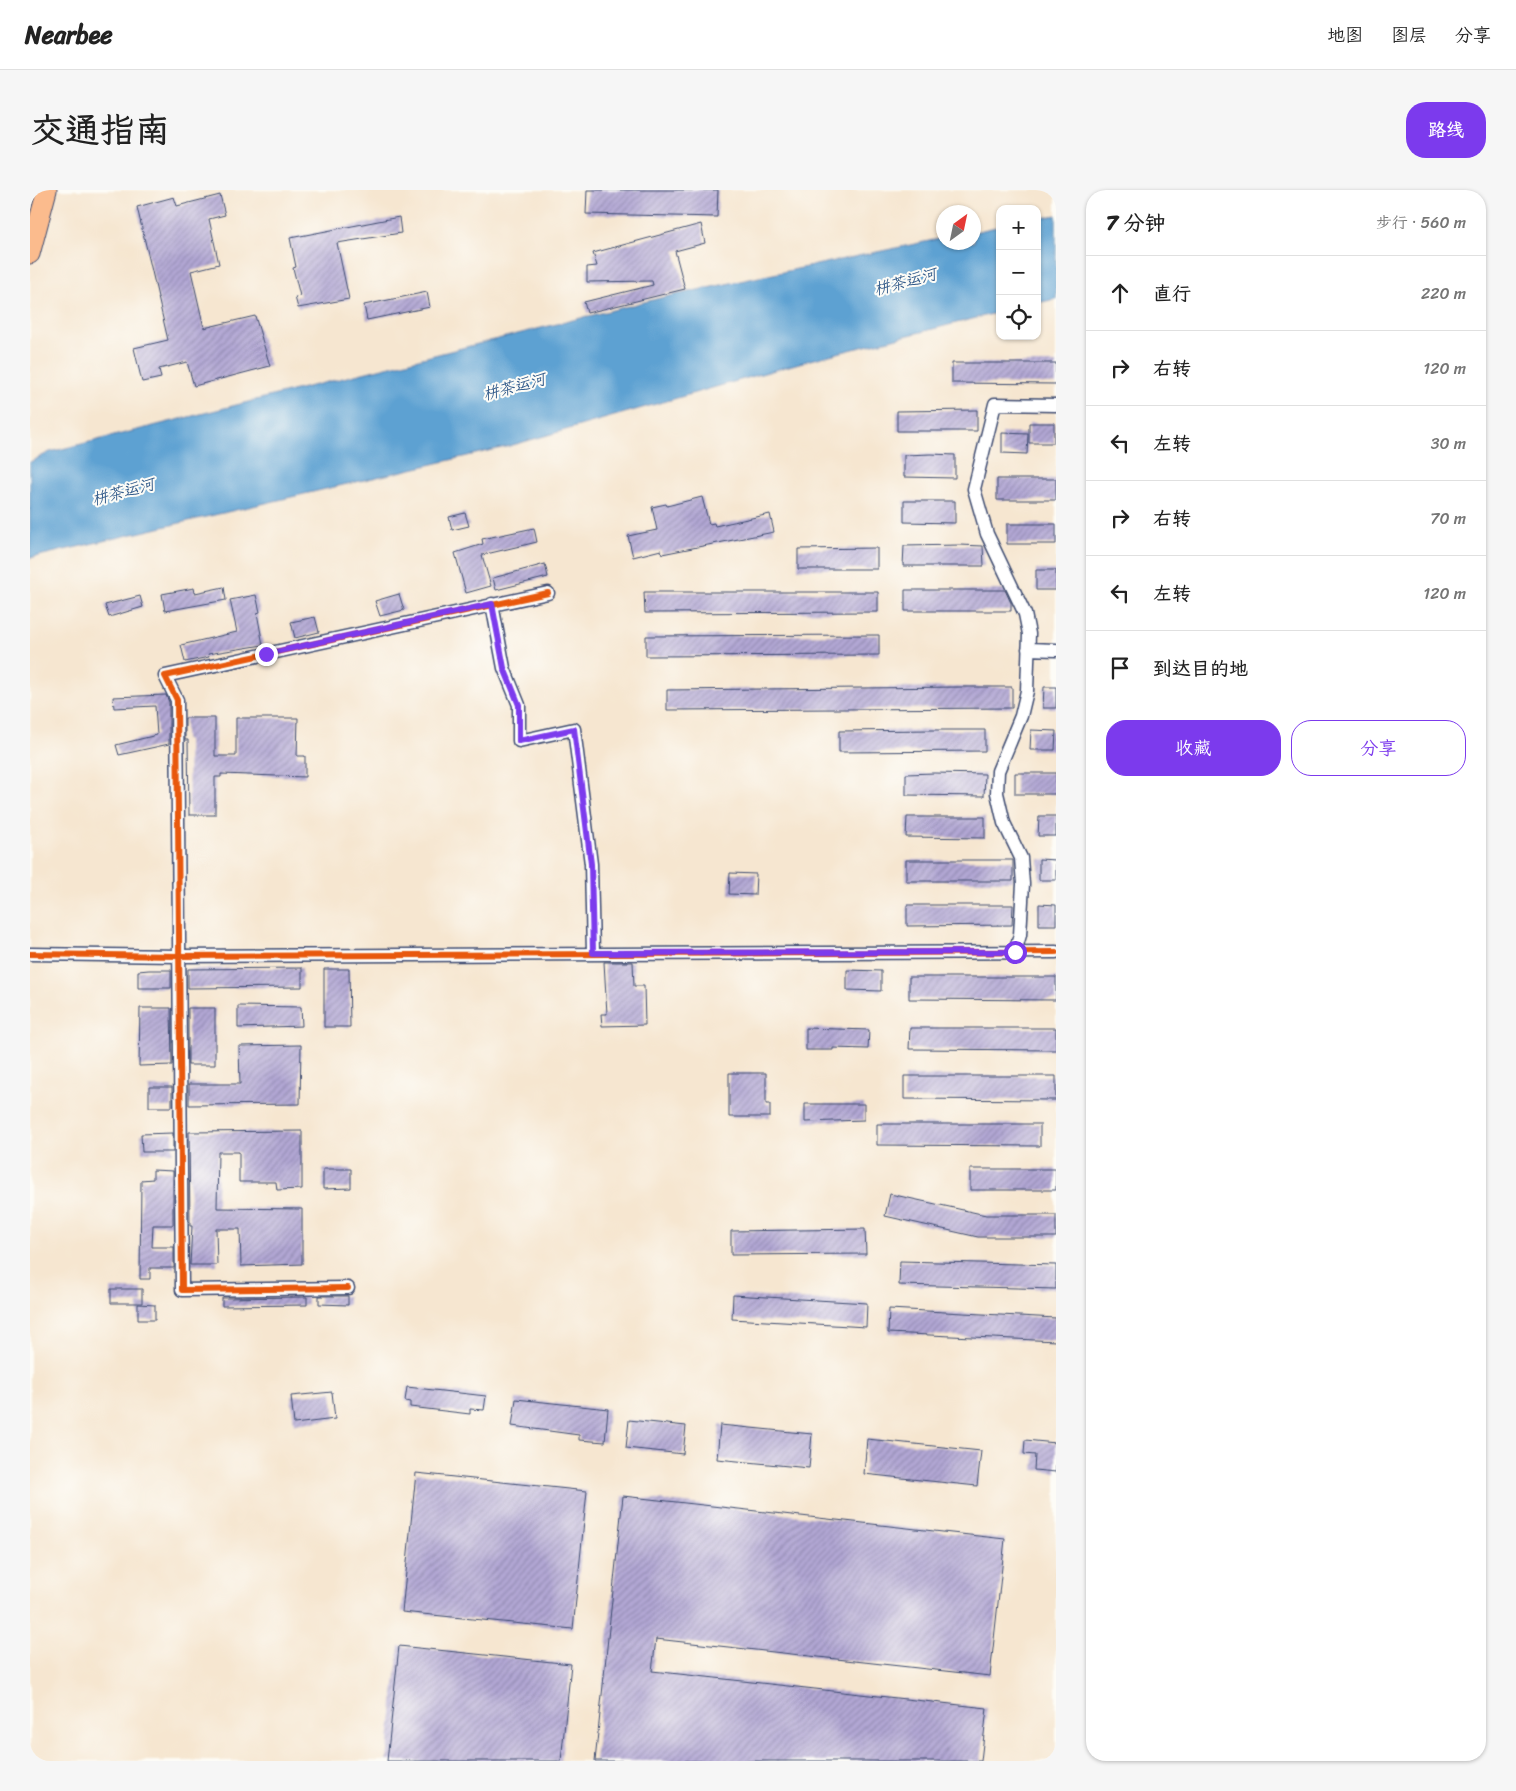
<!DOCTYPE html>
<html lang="zh">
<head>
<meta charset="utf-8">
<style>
	:root { --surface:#fff; --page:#f6f6f6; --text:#222; --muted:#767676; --line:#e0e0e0; --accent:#7c3aed }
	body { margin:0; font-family:Sriracha,"LXGW WenKai TC",sans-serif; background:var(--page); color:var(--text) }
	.controls { position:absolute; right:15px; top:15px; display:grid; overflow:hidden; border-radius:10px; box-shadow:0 1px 4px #0004 }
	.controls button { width:45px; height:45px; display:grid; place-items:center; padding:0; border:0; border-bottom:1px solid var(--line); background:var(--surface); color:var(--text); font:25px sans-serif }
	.compass { position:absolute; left:906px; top:15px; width:45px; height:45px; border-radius:50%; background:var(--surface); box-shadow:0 1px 4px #0004; rotate:33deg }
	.stop { position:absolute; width:15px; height:15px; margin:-11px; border:4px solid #7c3aed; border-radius:50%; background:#fff }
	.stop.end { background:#7c3aed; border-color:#fff; box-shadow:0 1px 5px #0008 }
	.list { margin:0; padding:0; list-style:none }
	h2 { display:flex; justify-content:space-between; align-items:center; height:65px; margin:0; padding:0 20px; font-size:21px }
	h2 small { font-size:16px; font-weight:400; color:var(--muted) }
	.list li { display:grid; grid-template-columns:32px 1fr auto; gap:15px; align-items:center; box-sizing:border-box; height:75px; padding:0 20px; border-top:1px solid var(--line) }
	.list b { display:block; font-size:19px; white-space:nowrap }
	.list em { font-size:16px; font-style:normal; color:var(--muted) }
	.actions { display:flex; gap:10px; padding:15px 20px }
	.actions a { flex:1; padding:11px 0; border:1px solid var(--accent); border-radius:20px; text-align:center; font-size:18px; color:var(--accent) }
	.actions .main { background:var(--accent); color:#fff }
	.icon { flex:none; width:28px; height:28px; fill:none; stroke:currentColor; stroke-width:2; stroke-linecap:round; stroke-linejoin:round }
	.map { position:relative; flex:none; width:1026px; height:1571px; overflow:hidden; border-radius:20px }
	header { display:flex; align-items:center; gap:30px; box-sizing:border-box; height:70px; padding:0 25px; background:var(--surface); border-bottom:1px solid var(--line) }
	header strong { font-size:24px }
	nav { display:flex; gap:28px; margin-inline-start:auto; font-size:18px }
	.intro { display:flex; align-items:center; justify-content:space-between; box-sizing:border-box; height:120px; padding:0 30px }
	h1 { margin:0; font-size:35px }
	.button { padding:12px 22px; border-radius:20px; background:var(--accent); color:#fff; font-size:18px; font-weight:700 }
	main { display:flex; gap:30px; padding:0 30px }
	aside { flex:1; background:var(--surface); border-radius:20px; box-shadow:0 1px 4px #0004 }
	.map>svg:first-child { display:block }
	.water { fill:#5da1d2; stroke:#3c6898 }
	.building { fill:url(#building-hatch) }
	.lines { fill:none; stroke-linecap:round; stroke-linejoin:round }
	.minor-casing { stroke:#3c4a6f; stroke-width:15 }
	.highway-casing { stroke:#3c4a6f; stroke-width:21 }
	.minor { stroke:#fff; stroke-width:12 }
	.highway { stroke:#fbbb8d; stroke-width:19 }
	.cycleway-casing { stroke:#fdfcf7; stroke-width:9 }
	.cycleway { stroke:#e8590c; stroke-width:6 }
	.route { stroke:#7c3aed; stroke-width:6 }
	.labels { text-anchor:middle; stroke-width:4; stroke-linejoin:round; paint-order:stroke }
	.water-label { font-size:16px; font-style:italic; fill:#355d8c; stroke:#fdfcf7 }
</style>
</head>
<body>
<header>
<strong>Nearbee</strong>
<nav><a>地图</a><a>图层</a><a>分享</a></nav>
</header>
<div class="intro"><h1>交通指南</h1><a class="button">路线</a></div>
<main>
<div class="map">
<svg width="1026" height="1571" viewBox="0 0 1026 1571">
	<defs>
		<pattern id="building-hatch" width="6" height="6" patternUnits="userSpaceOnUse" patternTransform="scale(1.25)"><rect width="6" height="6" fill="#b2a7d4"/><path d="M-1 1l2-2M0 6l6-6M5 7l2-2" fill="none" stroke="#9088af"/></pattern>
	</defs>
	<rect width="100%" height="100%" fill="#fdfcf7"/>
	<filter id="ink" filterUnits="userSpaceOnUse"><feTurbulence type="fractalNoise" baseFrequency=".02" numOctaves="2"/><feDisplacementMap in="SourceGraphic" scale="10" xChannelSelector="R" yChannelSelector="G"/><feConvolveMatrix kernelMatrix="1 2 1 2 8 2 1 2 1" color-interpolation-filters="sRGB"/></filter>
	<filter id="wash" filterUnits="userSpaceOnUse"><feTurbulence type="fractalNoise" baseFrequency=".0096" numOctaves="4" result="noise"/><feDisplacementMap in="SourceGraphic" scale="20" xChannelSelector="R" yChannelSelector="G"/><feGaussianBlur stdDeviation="1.12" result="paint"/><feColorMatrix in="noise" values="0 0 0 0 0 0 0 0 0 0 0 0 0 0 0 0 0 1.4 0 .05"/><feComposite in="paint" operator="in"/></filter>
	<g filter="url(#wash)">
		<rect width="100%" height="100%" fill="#f6e6d0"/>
		<path class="water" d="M1026,25V109L1007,113V29Z
			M970,36V122L780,170L476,257L0,368V272L20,262L630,108L913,48L914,52H944V42Z"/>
		<g id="blocks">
			<path class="building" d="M557,0H688L687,27L556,24Z
				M190,5L195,25L179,29L189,74L161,81L174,138L225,126L240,176L164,196L157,172L129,179L131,188L112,192L104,158L138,150L107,17L144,7L147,16Z
				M369,27L371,43L307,53L319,109L268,118L265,107L270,106L263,78L266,77L260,48Z
				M671,34L675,53L645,61L655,99L557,123L554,112L623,95L622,91L557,92V77L567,76L563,63Z
				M397,102L400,117L337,130L334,115Z
				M922,173H1026V194L922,193Z
				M947,220V241H867V221Z
				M999,233H1024V253H999Z
				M972,243L998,244L997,264L972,263Z
				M901,264L925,265V288L874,287V265Z
				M967,289H1026V310H967Z
				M672,307L679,334L684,333L685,336L740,324L744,342L632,364L631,360L603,367L598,346L627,340L622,317L636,314L637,316Z
				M874,311H925V333L874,332Z
				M435,323L439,336L422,340L419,327Z
				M977,334H1026V354H977Z
				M504,338L507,352L452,365L461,396L436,403L425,363L453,354L452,349Z
				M930,355L953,356L954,376H873L874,356Z
				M847,358V379H768V359Z
				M515,374L518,387L466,400L463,388Z
				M1006,380H1026V400H1006Z
				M194,397L196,410L135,421L132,404L164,398L165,403Z
				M875,400H975L981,413V421H875Z
				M614,402H848V422L615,423Z
				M369,404L374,420L350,426L345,411Z
				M226,405L230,422L227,423L233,455L178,464L179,467L155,472L151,455L207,442L200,410Z
				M110,406L113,417L79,427L75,415Z
				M285,427L289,442L265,448L261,432Z
				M849,445V465L616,466V446Z
				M931,497H982V518L637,520V500Z
				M1014,497H1026V518H1013Z
				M136,505L139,512V554L89,565L86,555L127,545L125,516L84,518L83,507Z
				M155,528H185V566H206V528H268L267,566H275V587L191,584V587H185V625H159L158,550H155Z
				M903,540H955V561L809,562V541Z
				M1001,540L1026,541L1025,560H1000Z
				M904,583L955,584L954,606L876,605V584Z
				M985,583H1026V604H985Z
				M1009,626H1026V646H1008Z
				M877,627H955V648L876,647Z
				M1009,669L1026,670V690H1009Z
				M876,670H983V691H876Z
				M700,683L726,684L725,705L699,704Z
				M1009,714L1026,715V735H1009Z
				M877,715H983L982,735L877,736Z
				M574,772H603L604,796H614L615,835L572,836L571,824H577Z
				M272,778V797L158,798V779Z
				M294,779H319L320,837H294Z
				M119,780H141V798H108V781Z
				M817,780L851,781V801L817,800Z
				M879,787H1026V810L879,809Z
				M208,816L271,817L272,836L208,838Z
				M110,818H141L142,875L109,876Z
				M158,818H185V875H158Z
				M776,838L839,840L838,859L803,858V860H776Z
				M880,838H1026V860L879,859Z
				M271,855L270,914L159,915V894H210L209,856Z
				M699,883H736V914H740V927H699Z
				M874,886H1026V910L874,909Z
				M119,897H142V917H119Z
				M775,914H834V930L775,932Z
				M847,934H1010V956L847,955Z
				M272,941V999L247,1000L246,992H209V962H188L187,1018L272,1019V1074L211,1076L210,1039H186L187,1075H160L162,1036H160L159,942Z
				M143,943V962H112L111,944Z
				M293,979H321V998L293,999Z
				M940,979H1026V1000H940Z
				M123,980L143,981V1035H123L122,1057H144V1078H120V1089H110L111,990L123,989Z
				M860,1004L956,1025H1026V1047H948L855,1026Z
				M835,1039L836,1064L701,1065V1041Z
				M870,1071L1026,1075V1099L869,1095Z
				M81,1099H112V1113H81Z
				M703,1105L837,1113L836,1137L702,1129Z
				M289,1106H318V1115L289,1114Z
				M277,1107V1115L192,1116V1108Z
				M108,1114L125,1115V1130H108Z
				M859,1119L1026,1128V1151L858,1143Z
				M377,1197L456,1206L454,1220L440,1219V1224L380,1217V1212L375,1211Z
				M302,1202L305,1229L264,1234L261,1206Z
				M486,1209L578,1219L575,1252L549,1250V1245L482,1236Z
				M599,1230L656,1236L653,1264L596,1258Z
				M690,1235L782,1244L779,1278L687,1269Z
				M837,1249L951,1261L947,1296L834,1284Z
				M995,1250L1026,1253V1282L1004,1280L1005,1265L994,1264Z
				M386,1283L557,1301L543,1439L372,1422Z
				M593,1306L975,1349L960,1486L626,1449L622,1481L957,1518L951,1571H565Z
				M369,1456L541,1474L531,1571H357Z"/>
		</g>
	</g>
	<g filter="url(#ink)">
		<use href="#blocks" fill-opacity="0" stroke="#3c4a6f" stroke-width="1"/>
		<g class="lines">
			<defs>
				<path id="minor" d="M462,414L474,478L489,515V551L544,539L561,674L563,763
					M998,459L1026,460
					M985,762L990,745L993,694L991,668L974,633L967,603L968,581L991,526L997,501L999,444L995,424L957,344L944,299L965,214L1026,215
					M0,764L149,766L1026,762
					M318,1098L152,1100L147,510L135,486L518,403"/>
				<path id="highway" d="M0,64L17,0"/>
			</defs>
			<use href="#minor" class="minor-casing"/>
			<use href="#highway" class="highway-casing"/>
			<use href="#minor" class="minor"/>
			<use href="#highway" class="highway"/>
			<defs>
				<path id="cycleway" d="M0,764L149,766L1026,762
					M318,1098L152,1100L147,510L135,486L518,403"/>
			</defs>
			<use href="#cycleway" class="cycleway-casing"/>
			<use href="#cycleway" class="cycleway"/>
		</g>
	</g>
	<g class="lines" filter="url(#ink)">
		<path class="route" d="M236,464L462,414L474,478L489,515V551L544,539L561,674L563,763L985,762"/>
	</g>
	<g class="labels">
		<g class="water-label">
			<text transform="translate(875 91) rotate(-15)" y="6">栟茶运河</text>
			<text transform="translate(484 196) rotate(-15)" y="6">栟茶运河</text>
			<text transform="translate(93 301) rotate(-15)" y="6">栟茶运河</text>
		</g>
	</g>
</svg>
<div class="controls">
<button>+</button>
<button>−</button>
<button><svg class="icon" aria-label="locate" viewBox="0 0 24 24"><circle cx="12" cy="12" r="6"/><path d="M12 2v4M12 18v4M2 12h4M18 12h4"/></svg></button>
</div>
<svg class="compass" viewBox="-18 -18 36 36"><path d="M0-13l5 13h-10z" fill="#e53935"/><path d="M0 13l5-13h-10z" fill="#767676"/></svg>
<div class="stop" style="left:985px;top:762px"></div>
<div class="stop end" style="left:236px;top:464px"></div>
</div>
<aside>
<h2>7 分钟<small>步行 · 560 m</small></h2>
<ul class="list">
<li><svg class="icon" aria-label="ahead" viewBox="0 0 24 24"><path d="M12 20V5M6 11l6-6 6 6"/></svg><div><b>直行</b></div><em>220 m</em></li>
<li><svg class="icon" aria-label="right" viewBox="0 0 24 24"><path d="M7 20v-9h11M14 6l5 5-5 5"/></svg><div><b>右转</b></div><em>120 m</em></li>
<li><svg class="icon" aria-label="left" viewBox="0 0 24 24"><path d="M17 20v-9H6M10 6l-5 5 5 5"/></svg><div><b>左转</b></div><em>30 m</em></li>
<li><svg class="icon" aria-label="right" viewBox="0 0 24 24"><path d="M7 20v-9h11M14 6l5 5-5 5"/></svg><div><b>右转</b></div><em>70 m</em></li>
<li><svg class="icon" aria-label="left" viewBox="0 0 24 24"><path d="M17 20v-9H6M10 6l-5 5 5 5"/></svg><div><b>左转</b></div><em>120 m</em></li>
<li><svg class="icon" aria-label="arrive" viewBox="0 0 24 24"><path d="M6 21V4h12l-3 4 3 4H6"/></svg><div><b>到达目的地</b></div></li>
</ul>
<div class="actions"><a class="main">收藏</a><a>分享</a></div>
</aside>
</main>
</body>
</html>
